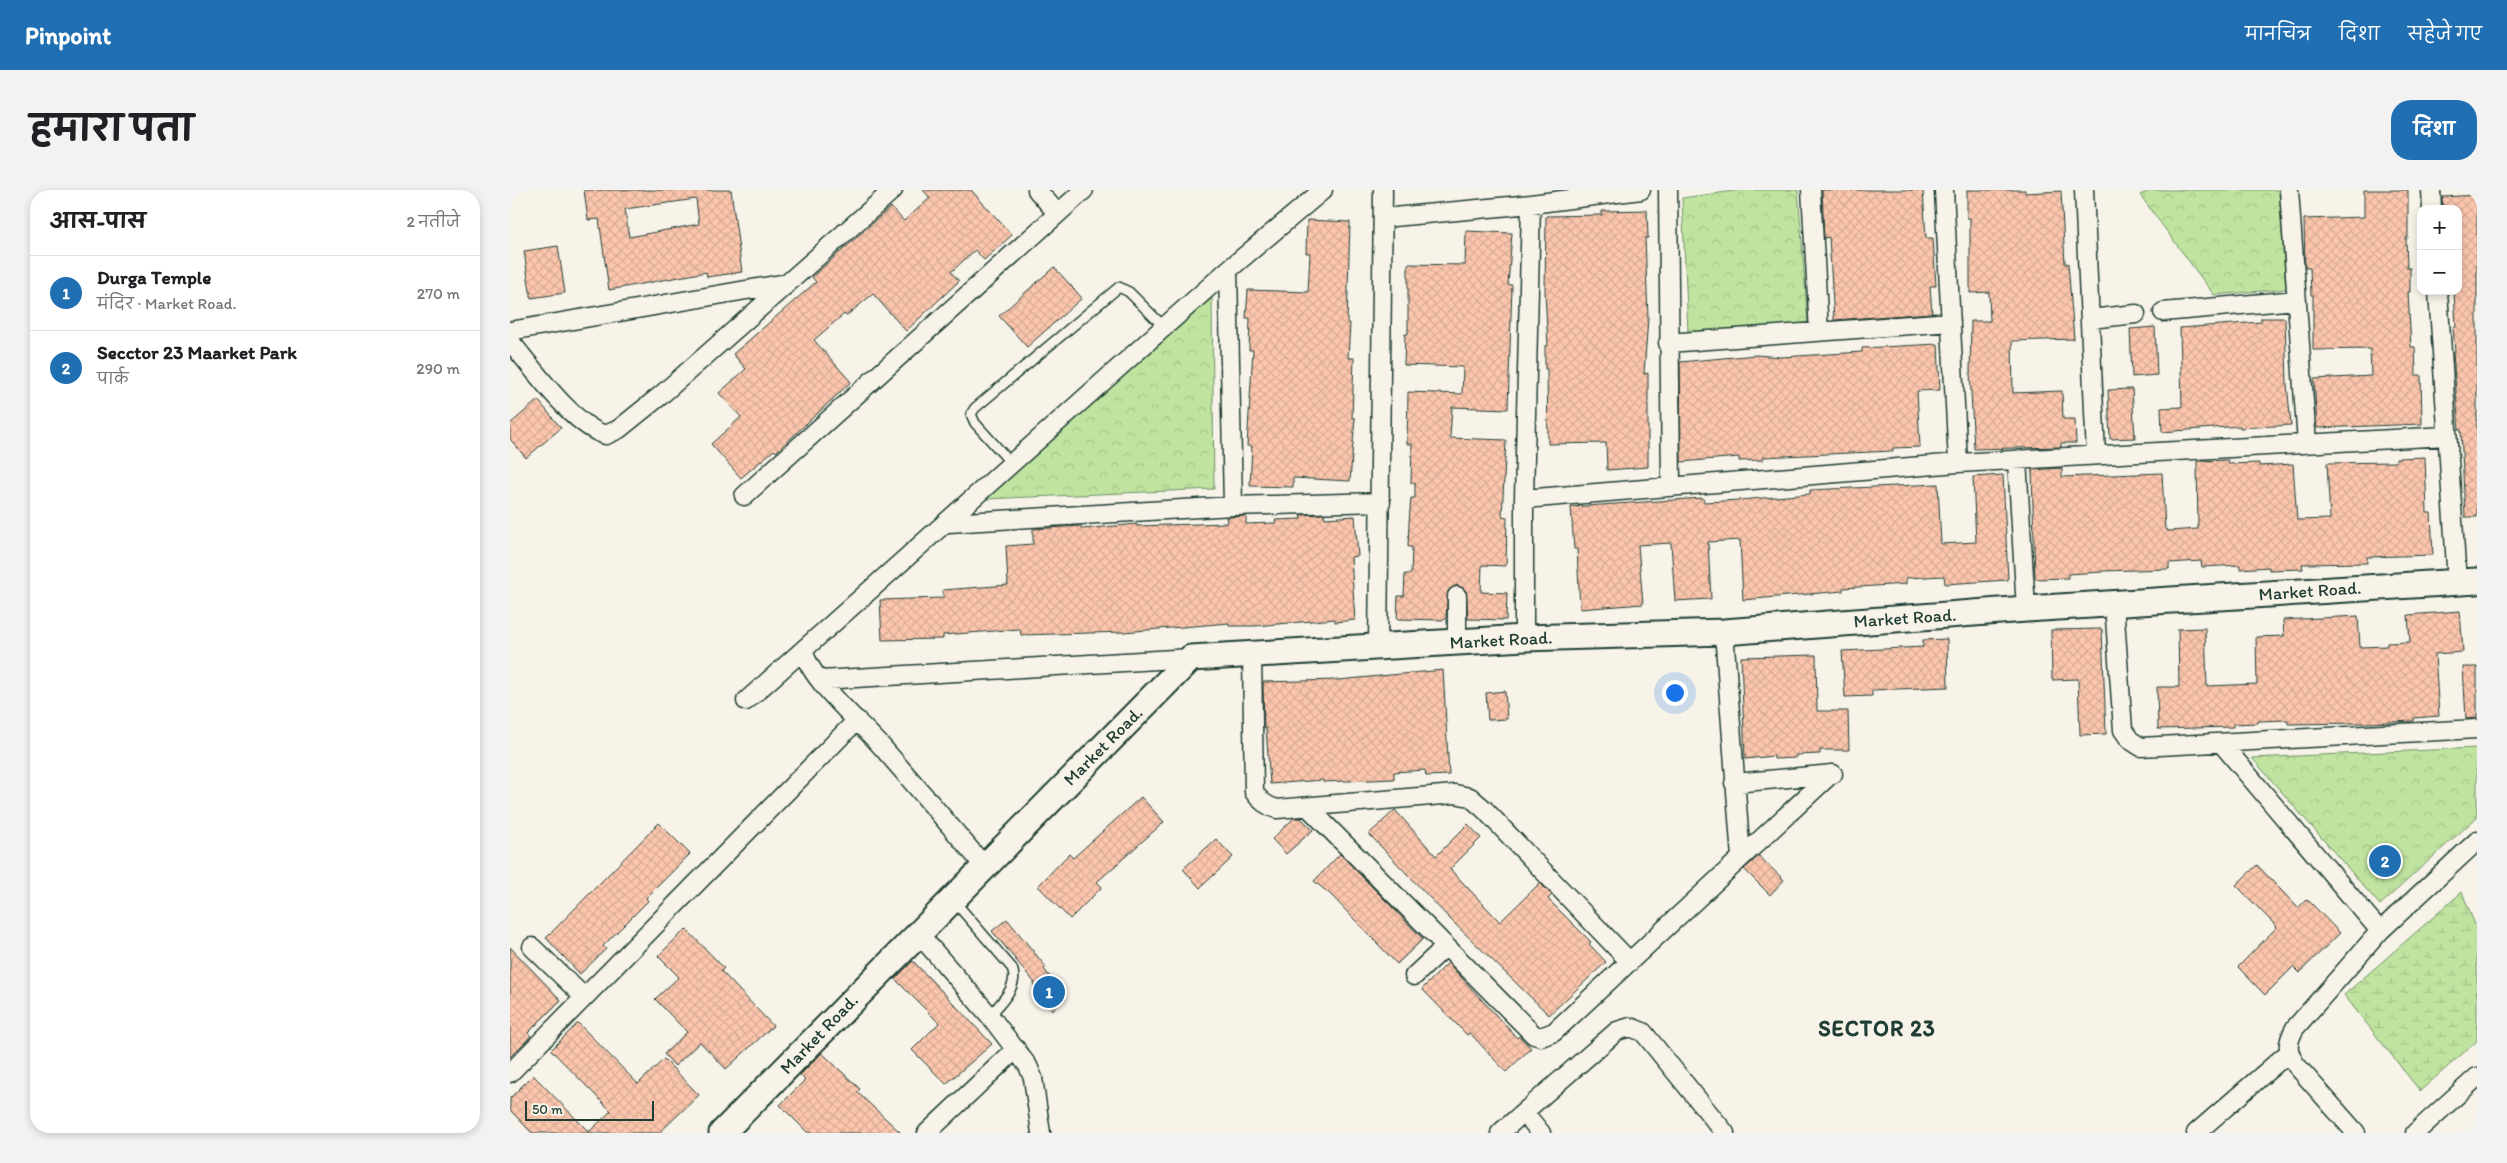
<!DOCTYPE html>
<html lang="hi">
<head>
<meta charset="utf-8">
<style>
	:root { --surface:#fff; --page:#f2f2f2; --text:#202124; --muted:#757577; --line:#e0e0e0; --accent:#1f6fb2 }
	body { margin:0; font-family:Itim,"Playpen Sans Deva",sans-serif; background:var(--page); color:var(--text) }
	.controls { position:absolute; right:15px; top:15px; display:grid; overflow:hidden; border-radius:10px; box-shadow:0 2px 8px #0003 }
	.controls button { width:45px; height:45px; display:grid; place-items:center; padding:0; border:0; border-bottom:1px solid var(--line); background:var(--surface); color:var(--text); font:25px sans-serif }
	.scale { position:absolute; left:15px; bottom:12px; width:129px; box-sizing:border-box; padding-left:5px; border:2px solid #1f3d34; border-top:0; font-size:14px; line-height:18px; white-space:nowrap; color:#1f3d34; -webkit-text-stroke:4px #f7f3e8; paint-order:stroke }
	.you { position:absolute; left:1164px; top:502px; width:18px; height:18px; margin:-12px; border:4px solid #fff; border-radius:50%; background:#1a73e8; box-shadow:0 0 0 8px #1a73e833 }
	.badge { display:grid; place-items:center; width:32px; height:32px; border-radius:50%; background:var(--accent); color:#fff; font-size:16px; font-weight:700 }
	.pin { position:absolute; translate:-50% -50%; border:2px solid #fff; box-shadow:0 1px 5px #0006 }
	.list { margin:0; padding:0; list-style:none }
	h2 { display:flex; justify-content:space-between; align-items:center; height:65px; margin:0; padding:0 20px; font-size:21px }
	h2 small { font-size:16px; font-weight:400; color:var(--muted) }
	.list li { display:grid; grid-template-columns:32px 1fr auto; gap:15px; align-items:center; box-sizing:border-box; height:75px; padding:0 20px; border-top:1px solid var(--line) }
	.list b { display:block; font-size:19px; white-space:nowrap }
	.list p { margin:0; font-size:16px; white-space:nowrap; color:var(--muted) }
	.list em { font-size:16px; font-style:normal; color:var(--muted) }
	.map { position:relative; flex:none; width:1967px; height:943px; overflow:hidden; border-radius:20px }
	header { display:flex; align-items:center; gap:30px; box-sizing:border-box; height:70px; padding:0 25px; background:var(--accent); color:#fff }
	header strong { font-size:24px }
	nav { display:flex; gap:28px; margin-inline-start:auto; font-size:18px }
	.intro { display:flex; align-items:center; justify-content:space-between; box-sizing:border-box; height:120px; padding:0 30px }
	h1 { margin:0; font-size:35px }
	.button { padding:12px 22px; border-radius:20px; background:var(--accent); color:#fff; font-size:18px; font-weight:700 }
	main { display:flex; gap:30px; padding:0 30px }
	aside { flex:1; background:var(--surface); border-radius:20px; box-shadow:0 2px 8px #0003 }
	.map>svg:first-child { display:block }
	.wetland { fill:url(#wetland-marsh); stroke:#70906a }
	.park { fill:url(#park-crowns); stroke:#70906a }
	.building { fill:url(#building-cross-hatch); stroke:#1f3d34; fill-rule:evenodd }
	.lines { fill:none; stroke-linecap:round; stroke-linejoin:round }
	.lane-casing { stroke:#1f3d34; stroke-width:12 }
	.street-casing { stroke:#1f3d34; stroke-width:21 }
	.secondary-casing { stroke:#1f3d34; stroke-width:29 }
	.lane { stroke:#f7f3e8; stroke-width:9 }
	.street { stroke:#f7f3e8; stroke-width:18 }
	.secondary { stroke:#f7f3e8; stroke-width:25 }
	.labels { text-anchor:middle; stroke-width:4.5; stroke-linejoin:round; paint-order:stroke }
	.street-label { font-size:18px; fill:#1f3d34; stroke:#f7f3e8 }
	.district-label { font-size:22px; font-weight:bold; letter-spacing:1px; fill:#1f3d34; stroke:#f7f3e8 }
</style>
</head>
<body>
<header>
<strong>Pinpoint</strong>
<nav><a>मानचित्र</a><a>दिशा</a><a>सहेजे गए</a></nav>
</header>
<div class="intro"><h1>हमारा पता</h1><a class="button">दिशा</a></div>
<main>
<aside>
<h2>आस-पास<small>2 नतीजे</small></h2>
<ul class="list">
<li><span class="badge">1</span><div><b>Durga Temple</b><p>मंदिर · Market Road.</p></div><em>270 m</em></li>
<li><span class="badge">2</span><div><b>Secctor 23 Maarket Park</b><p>पार्क</p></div><em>290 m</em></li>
</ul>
</aside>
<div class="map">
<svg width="1967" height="943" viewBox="0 0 1967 943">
	<defs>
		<pattern id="wetland-marsh" width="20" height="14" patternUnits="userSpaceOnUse" patternTransform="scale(1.25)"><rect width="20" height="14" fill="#c0e49f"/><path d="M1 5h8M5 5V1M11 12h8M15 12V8" fill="none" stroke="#a5c48a"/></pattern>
		<pattern id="park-crowns" width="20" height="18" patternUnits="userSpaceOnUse" patternTransform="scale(1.25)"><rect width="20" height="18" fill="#c0e49f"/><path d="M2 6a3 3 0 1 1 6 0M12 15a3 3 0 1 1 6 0" fill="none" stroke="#a5c48a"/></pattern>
		<pattern id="building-cross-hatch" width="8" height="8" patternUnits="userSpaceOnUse" patternTransform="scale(1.25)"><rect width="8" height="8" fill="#fcc6ad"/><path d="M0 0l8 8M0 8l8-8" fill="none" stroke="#d8ab95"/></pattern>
	</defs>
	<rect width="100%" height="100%" fill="#f7f3e8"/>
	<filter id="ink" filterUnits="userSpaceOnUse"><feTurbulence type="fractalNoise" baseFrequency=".02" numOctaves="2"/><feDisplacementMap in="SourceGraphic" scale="10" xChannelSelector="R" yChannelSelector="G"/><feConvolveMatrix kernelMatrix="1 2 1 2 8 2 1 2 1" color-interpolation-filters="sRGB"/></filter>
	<g filter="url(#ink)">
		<path class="wetland" d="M1952,702L1967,740V851L1910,901L1834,805Z"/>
		<path class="park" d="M1231,0H1288L1298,134L1178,142L1172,8Z
			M1642,0H1769L1776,99L1704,105L1630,5Z
			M702,108L704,299L475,309Z
			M1967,558V627L1870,715L1742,568Z"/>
		<path class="building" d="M74,0H221L232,82L197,87L196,82L99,100L89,29L78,30ZM186,9L189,34L119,47L115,19Z
			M413,0H461L502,45L474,70L465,60L441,82L449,91L396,141L363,104L336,126L334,124L304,150L341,192L266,262L264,260L231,288L201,254L231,227L209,203L236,179L223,164L306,92L302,87L381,17L394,31L420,8Z
			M1312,0H1413L1416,48H1423L1426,96H1420L1422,123L1324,130L1319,47L1314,48Z
			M1457,0H1515V3L1551,1L1555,74L1558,73L1564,149L1502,151L1503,203L1552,201L1553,229H1565L1566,253H1551V257L1464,259L1460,183L1461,131H1480L1479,102L1460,103V28H1457Z
			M1854,0H1898V48H1896L1897,78H1900V102H1898L1901,157H1905L1906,185H1911L1912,234L1807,238L1804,189L1861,186L1860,159L1803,160V105H1801L1800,78H1795L1794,29L1854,27Z
			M1967,5V327H1955L1951,240H1949L1943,162H1945L1943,138L1946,137L1944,101H1948V19H1933L1932,7Z
			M1137,20L1138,48H1135L1138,128L1134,184L1138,183V277L1097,280L1096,253L1038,254L1037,179H1035V156H1038L1035,103L1036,26L1092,25V21Z
			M797,30L840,32L837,133H840L838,168H844L842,228H845L840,291L783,288V297L740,296L742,256H737L743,160H739L740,128H736L738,100L798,102L800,63H796Z
			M956,41L1002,43L998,95H1002L998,219L942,217L940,248L996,250L992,326L997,327L996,376L972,375L971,402L997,403L996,430L958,429L956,401L947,395L938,401L936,428L934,430L887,429L888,406H894L895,384H901L902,357H898L899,332L901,308H905V293H901L902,254H897L898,202L952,204L953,177L894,175L895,144H898V74L955,75Z
			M48,56L55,103L21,108L14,61Z
			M544,77L572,108L517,157L489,126Z
			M1751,128H1775L1777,194L1781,235L1730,238V236L1652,242L1651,218L1672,217L1670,138L1751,132Z
			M1645,137L1647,185L1622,187L1620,139Z
			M1428,154L1430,200L1407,201L1410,257L1383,258V261L1253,267V270L1229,271V267L1171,272L1170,172L1246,165L1271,167L1352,162V158Z
			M1622,199L1625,248L1600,249L1598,200Z
			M28,210L51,238L16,268L0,249V234Z
			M1915,267L1917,323H1921L1923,365L1857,367V373L1792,374L1793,379L1759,380V377L1730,379V375L1692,377L1691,371L1659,373V379L1592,381V382L1558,384V388L1525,389L1522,280L1552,278V287L1652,283L1655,339L1658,341L1688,339L1687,271L1718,270V274L1749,273V276L1783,274L1787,330L1820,329L1817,273L1886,272V268Z
			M1493,285L1498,390L1435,394L1434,386L1396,388V394L1333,398V401L1233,410L1230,350L1198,352L1201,409L1165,411L1161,353L1128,355L1133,414L1070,419L1067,359H1064L1061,317L1193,308L1194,312L1230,310L1300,304V300L1428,294L1431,354L1466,352L1463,287Z
			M814,324L815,328L845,326L848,366L841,367L845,430L825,432V429L745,436H719V433L614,442L511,445L510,439L433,445V449L372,450L370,410L433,408V400L498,395L496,356L523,354V339L571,336L572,339L627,334V336L717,333L716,327L736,326V334L766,333L765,330L791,329L790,325Z
			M1950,421L1953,462L1925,464L1929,526L1904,528V531L1856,533L1778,534V530L1748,531V533L1723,534V537L1648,539L1647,497H1669L1668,439L1695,438L1697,496L1747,494L1746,447L1774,446L1773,430L1848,426L1850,457L1877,456V453L1900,452L1898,425Z
			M1592,439L1596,544L1570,545L1568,489L1542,490L1541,440Z
			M1437,449L1438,497L1362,500V506L1335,507L1332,461L1413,457V450Z
			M1306,465L1307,521H1338L1339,560H1310V564L1286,565V568L1264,569V566L1235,569L1231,467Z
			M1953,477H1967V528L1956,529Z
			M933,480L939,585L916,586L915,580L884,582V589L813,592V590L760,594L756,538L754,539L753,492L828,490Z
			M995,501L997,529L978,530L976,503Z
			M631,607L654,632L587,692L592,697L560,729L528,696L559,664L563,668Z
			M885,620L926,666L958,634L971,648L940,679L990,732L1030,693L1042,705L1038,709L1081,752L1079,754L1096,772L1039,825L941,730L859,644Z
			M784,628H791L803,640L776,664L762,649Z
			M149,633L180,664L136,708L138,711L93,756L96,759L70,784L36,748Z
			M706,649L723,667L690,698L673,679Z
			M830,664L913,749L887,774L821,705L804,691Z
			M1249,666L1274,690L1260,705L1234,679Z
			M1747,675L1788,718L1797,709L1830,743L1789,783L1783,777L1755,805L1728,777L1767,737L1726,695Z
			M497,729L536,777L534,779L556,809L542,820L523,794L525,793L482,741Z
			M176,739L214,778L211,781L263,836L216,879L190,852L165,876L154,864L177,842L145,809L169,787L148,766Z
			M0,757L51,810L18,843L21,846L0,867Z
			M403,771L482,854L436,894L402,860L429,833L385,789Z
			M938,773L1007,848L1009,846L1021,858L996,882L960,843L957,845L912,799Z
			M68,833L128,894L154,869L189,905L149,943H22L0,920V908L23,885L79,942L101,921L41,860Z
			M312,863L350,899L347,902L391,943H298L270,915L295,890L290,885Z"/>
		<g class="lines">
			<defs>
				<path id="lane" d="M502,274L465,233L461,224L465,218L609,97L619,102L654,137
					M444,711L502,778C510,796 490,813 480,826"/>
				<path id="street" d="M527,0L547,23
					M1158,0L1161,296
					M1301,0L1309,142
					M1434,0L1448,273
					M1574,0L1586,265
					M1779,0L1797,254
					M1921,0L1922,19
					M873,28L1021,14L1131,0
					M718,80L723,316
					M1928,101L1947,392
					M1653,122L1787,110
					M1580,129L1626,124
					M0,141L277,93
					M0,151C22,177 64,237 96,245L109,239L150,206L383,0
					M1158,153L1441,132
					M1507,270L1516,419
					M234,306L574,0
					M1014,309L1448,273L1937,246
					M438,333L723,316L871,312
					M1604,414L1613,540L1620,550L1631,557L1967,539
					M1214,442L1231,668
					M1014,448V309L1021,14
					M947,452V406
					M868,457L873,0
					M294,462C301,491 352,534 373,558C407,597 441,637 475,677
					M742,464L744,602C750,611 756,616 767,619L945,604L960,607L974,619L1120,772
					M311,490L681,468
					M236,511L718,80L813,0
					M1712,554L1870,741
					M1224,593L1323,584
					M799,618L1024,845L1031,847L1044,842L1321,584
					M408,743L480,826L518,876L523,888L531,943
					M22,757L74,807
					M904,786L936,756
					M0,883L347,530
					M1014,922L1031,943
					M417,943L506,859
					M990,943L1107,841L1120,837L1133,842L1215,943
					M1686,943L1778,863
					M1846,943L1786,875C1776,860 1777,853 1785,838L1870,741L1967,651
					M1905,943L1967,887"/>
				<path id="secondary" d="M212,943L681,468L1014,448L1214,442L1516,419L1967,391"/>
			</defs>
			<use href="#lane" class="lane-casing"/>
			<use href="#street" class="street-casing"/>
			<use href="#secondary" class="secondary-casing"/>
			<use href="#lane" class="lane"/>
			<use href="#street" class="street"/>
			<use href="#secondary" class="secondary"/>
		</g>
	</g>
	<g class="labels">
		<g class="street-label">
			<text transform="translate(1800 401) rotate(-4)" y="6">Market Road.</text>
			<text transform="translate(1395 428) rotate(-4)" y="6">Market Road.</text>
			<text transform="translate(991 450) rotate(-3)" y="6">Market Road.</text>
			<text transform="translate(593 556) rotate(-45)" y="6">Market Road.</text>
			<text transform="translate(309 844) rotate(-46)" y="6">Market Road.</text>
		</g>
		<g class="district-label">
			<text x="1367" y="846">SECTOR 23</text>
		</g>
	</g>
</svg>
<div class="controls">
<button>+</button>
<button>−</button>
</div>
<div class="scale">50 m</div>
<div class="you"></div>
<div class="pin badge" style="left:539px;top:802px">1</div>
<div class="pin badge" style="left:1875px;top:671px">2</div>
</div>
</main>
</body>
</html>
